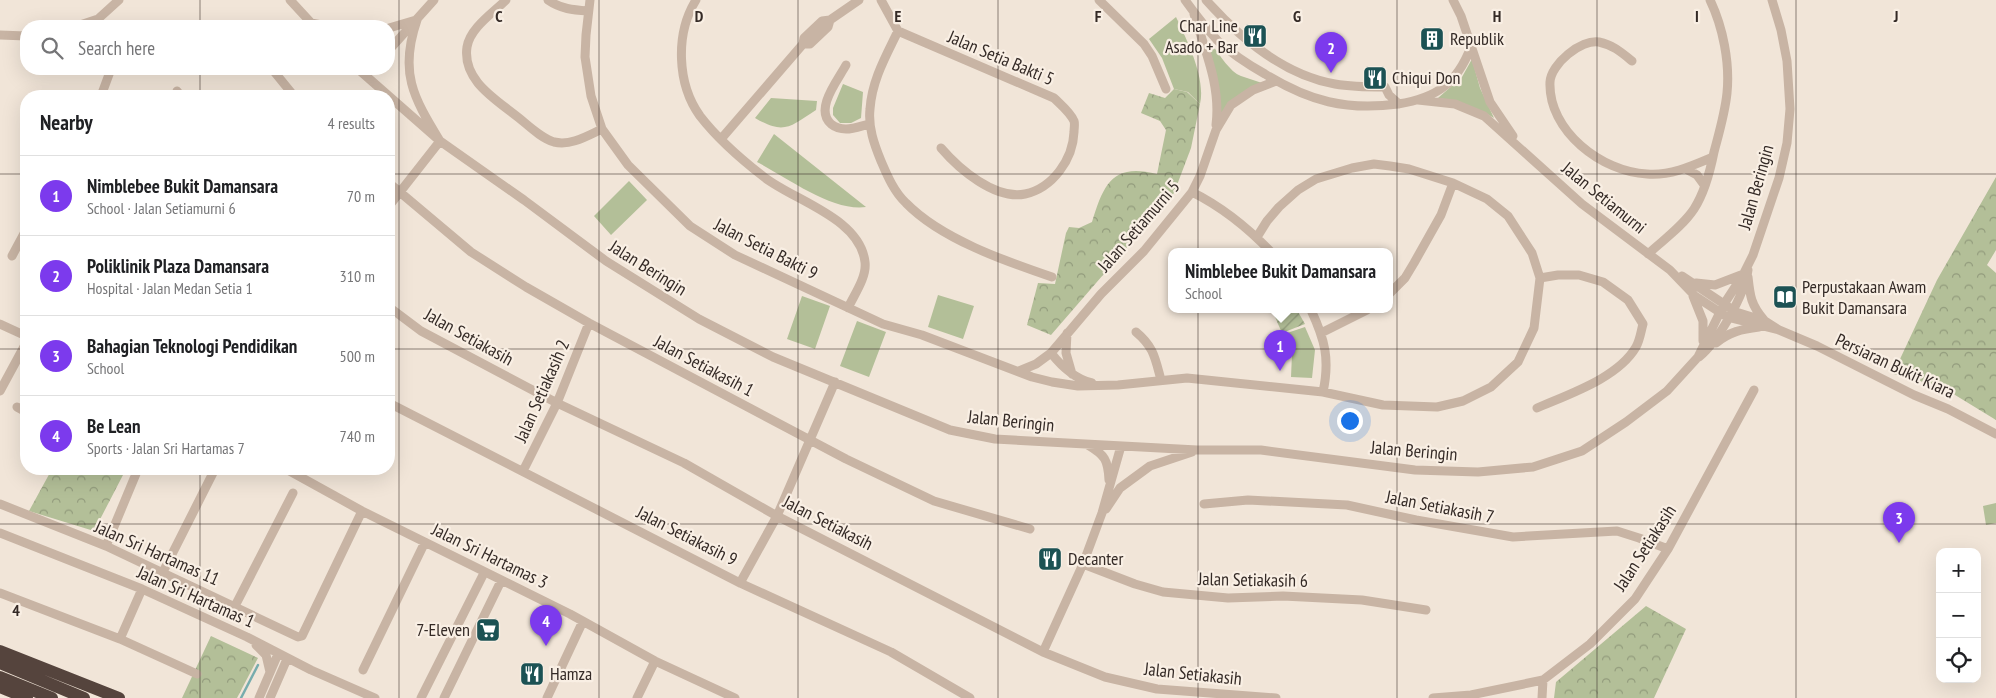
<!DOCTYPE html>
<html lang="en">
<head>
<meta charset="utf-8">
<style>
	:root { --surface:#fff; --page:#f6f6f6; --text:#202124; --muted:#757577; --line:#e0e0e0; --accent:#7c3aed }
	body { margin:0; font-family:"PT Sans Narrow",sans-serif; background:var(--page); color:var(--text) }
	.controls { position:absolute; right:15px; bottom:15px; display:grid; overflow:hidden; border-radius:10px; box-shadow:0 5px 20px #0002 }
	.controls button { width:45px; height:45px; display:grid; place-items:center; padding:0; border:0; border-bottom:1px solid var(--line); background:var(--surface); color:var(--text); font:25px sans-serif }
	.you { position:absolute; left:1349px; top:420px; width:18px; height:18px; margin:-12px; border:4px solid #fff; border-radius:50%; background:#1a73e8; box-shadow:0 0 0 8px #1a73e833 }
	.badge { display:grid; place-items:center; width:32px; height:32px; border-radius:50%; background:var(--accent); color:#fff; font-size:16px; font-weight:700 }
	.pin { position:absolute; translate:-50% -41px; filter:drop-shadow(0 1px 2px #0008) }
	.pin::after { content:''; position:absolute; top:26px; width:18px; height:15px; background:inherit; clip-path:polygon(0 0,100% 0,50% 100%) }
	.popup { position:absolute; left:1168px; top:248px; width:225px; height:65px; box-sizing:border-box; display:grid; place-content:center; border-radius:10px; background:var(--surface); filter:drop-shadow(0 1px 4px #0005); font-size:16px; white-space:nowrap; color:var(--muted) }
	.popup b { font-size:19px; color:var(--text) }
	.popup::after { content:''; position:absolute; left:50%; top:100%; margin-left:-10px; border:10px solid transparent; border-top-color:var(--surface) }
	.list { margin:0; padding:0; list-style:none }
	h2 { display:flex; justify-content:space-between; align-items:center; height:65px; margin:0; padding:0 20px; font-size:21px }
	h2 small { font-size:16px; font-weight:400; color:var(--muted) }
	.list li { display:grid; grid-template-columns:32px 1fr auto; gap:15px; align-items:center; box-sizing:border-box; height:80px; padding:0 20px; border-top:1px solid var(--line) }
	.list b { display:block; font-size:19px; white-space:nowrap }
	.list p { margin:0; font-size:16px; white-space:nowrap; color:var(--muted) }
	.list em { font-size:16px; font-style:normal; color:var(--muted) }
	.icon { flex:none; width:28px; height:28px; fill:none; stroke:currentColor; stroke-width:2; stroke-linecap:round; stroke-linejoin:round }
	.map { position:relative; flex:none; width:1996px; height:698px; overflow:hidden }
	.search { position:absolute; background:var(--surface); box-shadow:0 5px 20px #0002; left:20px; top:20px; width:375px; height:55px; display:flex; align-items:center; gap:12px; box-sizing:border-box; padding:0 18px; border-radius:20px; color:var(--muted); font-size:19px }
	.panel { position:absolute; background:var(--surface); box-shadow:0 5px 20px #0002; left:20px; top:90px; width:375px; height:385px; border-radius:20px }
	.map>svg:first-child { display:block }
	.grass { fill:#b3bf98 }
	.forest { fill:url(#forest-crowns) }
	.garden { fill:url(#garden-furrows) }
	.lines { fill:none; stroke-linecap:round; stroke-linejoin:round }
	.stream { stroke:#77acad; stroke-width:2.5 }
	.minor { stroke:#c8b4a4; stroke-width:9 }
	.highway { stroke:#55443d; stroke-width:12 }
	.grid { fill:none; stroke:#342a26; stroke-width:1; stroke-opacity:0.55 }
	.labels { text-anchor:middle; stroke-width:4.5; stroke-linejoin:round; paint-order:stroke }
	.poi-label { font-size:18px; fill:#342a26; stroke:#f9efe4; text-anchor:start }
	.street-label { font-size:18px; fill:#342a26; stroke:#f9efe4 }
	.grid-label { font-size:16px; text-anchor:middle; font-weight:bold; fill:#342a26; stroke:#f9efe4; stroke-width:4.5; stroke-linejoin:round; paint-order:stroke }
</style>
</head>
<body>
<div class="map">
<svg width="1996" height="698" viewBox="0 0 1996 698">
	<defs>
		<pattern id="forest-crowns" width="20" height="18" patternUnits="userSpaceOnUse" patternTransform="scale(1.25)"><rect width="20" height="18" fill="#b3bf98"/><path d="M2 6a3 3 0 1 1 6 0M12 15a3 3 0 1 1 6 0" fill="none" stroke="#929b7c"/></pattern>
		<pattern id="garden-furrows" width="10" height="10" patternUnits="userSpaceOnUse" patternTransform="scale(1.25)"><rect width="10" height="10" fill="#b3bf98"/><path d="M-1 1l2-2M0 10L10 0M9 11l2-2" fill="none" stroke="#929b7c"/></pattern>
	</defs>
	<rect width="100%" height="100%" fill="#f1e5d8"/>
	<path class="grass" d="M1176,17C1187,40 1206,78 1200,104L1188,92L1174,89L1162,58L1149,39Z
		M1213,46C1220,55 1230,72 1241,76C1249,79 1257,81 1265,84L1253,88L1219,121L1207,50Z
		M1472,59L1480,88L1494,118C1476,107 1459,101 1438,98L1462,77Z
		M843,84L863,92L861,118L851,123H840L833,115V108Z
		M771,98L817,101L816,110C790,127 784,135 755,118Z
		M774,134L866,207C833,212 786,177 757,162Z
		M629,181L647,200L611,235L594,216Z
		M938,295L974,306L963,339L928,327Z
		M802,296L830,306L815,349L787,339Z
		M857,321L886,332L869,377L840,366Z
		M1305,327L1315,350L1312,378L1291,377L1292,354L1284,334Z
		M1996,503V523L1986,525L1983,506Z"/>
	<path class="forest" d="M1174,89L1187,92L1200,104L1191,148L1174,193L1051,335L1027,325L1038,283L1055,284L1066,233L1069,227L1079,228L1092,222C1104,183 1113,163 1157,174L1166,130L1160,121L1141,113L1149,93L1165,98Z
		M1996,177V250L1987,265L1996,273V420L1942,387L1893,374L1937,280Z
		M52,469H112L123,475L94,531L29,511Z
		M1646,606L1686,629L1654,698H1554L1556,682Z
		M211,636L258,658L237,698H182Z"/>
	<path class="garden" d="M1272,310H1297L1305,324L1282,333Z"/>
	<g class="lines">
		<path class="stream" d="M241,698L258,665"/>
		<path class="minor" d="M290,0L314,26
			M506,0C493,13 470,28 467,47C462,81 497,100 519,118C530,127 541,138 554,142C571,146 587,136 602,129
			M548,0C561,9 573,10 588,11
			M590,0L586,35L585,57L591,96L602,129L628,165L690,226L735,255L883,324L922,335L1032,377L1052,382L1078,386L1118,385L1187,378L1323,392L1383,405L1437,407L1463,401L1491,387L1518,362L1534,328L1540,278L1532,253L1508,216L1487,199L1453,183L1409,169L1390,166L1374,164L1352,168L1316,179L1298,190L1279,207L1267,221L1257,237
			M696,0C675,34 677,84 700,116C717,138 742,160 764,177C795,201 860,218 865,262C867,277 854,295 848,308
			M881,0L898,31L1054,98C1061,105 1070,112 1074,121C1075,124 1074,129 1074,132C1073,159 1053,188 1025,194C995,200 959,169 941,148
			M1099,0L1144,44L1152,56L1166,89
			M1185,0C1195,14 1206,28 1218,41C1232,54 1249,65 1265,74C1309,101 1346,111 1398,104C1437,98 1457,83 1471,47
			M1206,0C1240,38 1283,75 1335,84C1352,87 1368,87 1385,87
			M1453,0L1461,16L1490,102L1513,136
			M1194,14C1205,51 1221,86 1216,125
			M311,23L327,26
			M77,26L98,19L119,0
			M389,28L416,20
			M898,31C886,56 872,80 870,109C868,127 874,144 881,161C887,175 894,192 906,203C941,239 1005,261 1052,277
			M0,35L26,36
			M803,44H810L828,27L830,20
			M389,50L434,0
			M1632,61C1621,52 1613,45 1599,42C1581,39 1551,64 1550,82C1548,131 1602,172 1647,174C1670,176 1692,166 1713,157
			M846,65C838,80 814,109 831,124C836,128 841,129 846,129C854,129 861,126 869,124
			M272,69L294,96
			M358,69L440,141L524,200L606,261L699,319L773,357L950,430L995,439L1197,450H1261L1415,470L1478,472L1533,467L1582,451L1626,422L1667,391L1698,357L1724,304L1743,275L1753,255L1779,178L1787,143L1790,109L1787,61L1781,30L1772,0
			M1385,87L1389,95L1399,104
			M177,91L181,96
			M101,96L111,69
			M1418,100L1455,104L1484,116L1582,204L1670,270L1695,296L1727,317L1779,330
			M721,139L803,44L804,38L822,21L830,20L859,0
			M1686,169L1697,175L1705,186
			M389,183L471,252L526,287L589,323L846,459L934,501L1030,529
			M1192,192C1222,207 1249,229 1271,252
			M389,206L440,141C413,97 399,72 417,20
			M1648,254C1663,240 1682,227 1694,209C1705,192 1710,172 1714,152C1719,133 1725,113 1727,93C1730,63 1723,27 1710,0
			M12,256L26,230
			M1682,276L1736,312L1765,321L1779,330L1817,346L1914,395L1948,409L1996,434
			M1748,277C1750,296 1751,305 1764,320
			M1696,283L1715,285L1741,275
			M1389,294L1405,278L1414,263L1441,215L1453,183
			M1693,296L1703,321V341
			M389,307L421,331L557,403L684,463L777,516L1043,652L1105,677L1157,689L1276,698
			M1311,310C1325,340 1330,359 1323,392
			M0,324L26,336
			M1136,332C1154,347 1155,358 1161,380
			M1067,333L1066,353L1072,374
			M1321,333L1367,310
			M1716,343C1729,332 1742,329 1759,327
			M1051,353C1062,367 1075,379 1092,383
			M1699,357C1718,342 1745,294 1748,270
			M1019,371L1036,364L1051,353L1101,294L1144,251L1192,192L1200,176L1216,130L1231,105L1253,90L1276,81
			M0,391L26,343
			M389,403L740,583L891,652L970,698
			M17,407L26,412
			M1537,408C1569,394 1618,378 1636,347C1640,340 1641,331 1643,324L1628,300L1603,282L1579,275H1558L1540,278
			M1088,445C1105,455 1108,460 1109,480
			M286,469L362,511L570,614L655,661L735,698
			M523,471L557,403L589,323
			M0,504L106,546L298,637L302,636L362,511
			M1204,504L1248,500L1347,505L1416,520L1513,537L1617,531L1639,538L1668,549
			M1106,509L1120,488L1150,466L1192,452
			M0,533L142,589L247,637L311,670L375,698
			M106,546L138,469
			M1083,564L1135,584L1163,592L1228,598L1283,596L1362,600L1426,610
			M163,572L215,469
			M740,583L777,516L835,382
			M0,593L120,639L197,674
			M235,606L293,493
			M120,639L142,589
			M256,645L266,655L270,672
			M1043,652L1083,564L1102,513L1121,446
			M363,670L425,542
			M259,698L278,654
			M270,698L287,659
			M421,698L484,573
			M444,698L501,581
			M547,698L583,621
			M637,698L655,661
			M1433,698L1471,695L1543,680L1590,644L1635,599L1668,549L1754,390
			M1542,698L1543,680"/>
		<path class="highway" d="M0,651L119,698
			M0,663L84,698
			M0,677L52,698
			M0,687L27,698"/>
	</g>
	<path class="grid" d="M200,0V26M399,0V698M599,0V698M798,0V698M998,0V698M1198,0V698M1397,0V698M1597,0V698M1796,0V698M200,69V96M0,174H26M389,174H1996M0,349H26M389,349H1996M200,469V698M0,524H1996"/>
	<defs>
		<symbol id="restaurant-square" viewBox="-11 -11 22 22"><rect x="-9" y="-9" width="18" height="18" rx="4" fill="#1c5254" stroke="#f9efe4"/><path d="M-5-6h1v4h1v-4h1v4h1v-4h1v5L-1.5 .5V6h-2V.5L-5-1ZM5-6V6H3V1.5H1.5Q1.5-4 5-6Z" fill="#fff"/></symbol>
		<symbol id="building-square" viewBox="-11 -11 22 22"><rect x="-9" y="-9" width="18" height="18" rx="4" fill="#1c5254" stroke="#f9efe4"/><path d="M-4-6H4V6H1V3H-1V6H-4ZM-2.5-4.3h1.7v1.8h-1.7ZM.8-4.3h1.7v1.8H.8ZM-2.5-1h1.7V.8h-1.7ZM.8-1h1.7V.8H.8Z" fill="#fff"/></symbol>
		<symbol id="library-square" viewBox="-11 -11 22 22"><rect x="-9" y="-9" width="18" height="18" rx="4" fill="#1c5254" stroke="#f9efe4"/><path d="M-6-4Q-3-5.5-.7-3.5V5Q-3 3-6 4ZM6-4Q3-5.5 .7-3.5V5Q3 3 6 4Z" fill="#fff"/></symbol>
		<symbol id="supermarket-square" viewBox="-11 -11 22 22"><rect x="-9" y="-9" width="18" height="18" rx="4" fill="#1c5254" stroke="#f9efe4"/><path d="M-6-5.5h2.5l.6 2H6L4.5 2H-2.5L-4.4-4H-6ZM-1.5 3.2a1.3 1.3 0 1 0 .1 0ZM3 3.2a1.3 1.3 0 1 0 .1 0Z" fill="#fff"/></symbol>
	</defs>
	<g fill-rule="evenodd">
		<use href="#restaurant-square" x="1241" y="22" width="28" height="28"/>
		<use href="#building-square" x="1418" y="25" width="28" height="28"/>
		<use href="#restaurant-square" x="1361" y="64" width="28" height="28"/>
		<use href="#library-square" x="1771" y="283" width="28" height="28"/>
		<use href="#restaurant-square" x="1036" y="545" width="28" height="28"/>
		<use href="#supermarket-square" x="474" y="616" width="28" height="28"/>
		<use href="#restaurant-square" x="518" y="660" width="28" height="28"/>
	</g>
	<g class="labels">
		<g class="poi-label">
			<text x="1238" y="32" text-anchor="end">Char Line<tspan x="1238" dy="21">Asado + Bar</tspan></text>
			<text x="1450" y="45">Republik</text>
			<text x="1392" y="84">Chiqui Don</text>
			<text x="1802" y="293">Perpustakaan Awam<tspan x="1802" dy="21">Bukit Damansara</tspan></text>
			<text x="1068" y="565">Decanter</text>
			<text x="470" y="636" text-anchor="end">7-Eleven</text>
			<text x="550" y="680">Hamza</text>
		</g>
		<g class="street-label">
			<text transform="translate(1001 58) rotate(23)" y="6">Jalan Setia Bakti 5</text>
			<text transform="translate(1756 187) rotate(-74)" y="6">Jalan Beringin</text>
			<text transform="translate(1604 198) rotate(39)" y="6">Jalan Setiamurni</text>
			<text transform="translate(1139 226) rotate(-49)" y="6">Jalan Setiamurni 5</text>
			<text transform="translate(766 249) rotate(27)" y="6">Jalan Setia Bakti 9</text>
			<text transform="translate(648 268) rotate(32)" y="6">Jalan Beringin</text>
			<text transform="translate(469 337) rotate(29)" y="6">Jalan Setiakasih</text>
			<text transform="translate(704 366) rotate(28)" y="6">Jalan Setiakasih 1</text>
			<text transform="translate(1895 366) rotate(25)" y="6">Persiaran Bukit Kiara</text>
			<text transform="translate(542 391) rotate(-66)" y="6">Jalan Setiakasih 2</text>
			<text transform="translate(1011 421) rotate(6)" y="6">Jalan Beringin</text>
			<text transform="translate(1414 451) rotate(5)" y="6">Jalan Beringin</text>
			<text transform="translate(1440 507) rotate(11)" y="6">Jalan Setiakasih 7</text>
			<text transform="translate(828 523) rotate(27)" y="6">Jalan Setiakasih</text>
			<text transform="translate(687 536) rotate(27)" y="6">Jalan Setiakasih 9</text>
			<text transform="translate(1645 548) rotate(-57)" y="6">Jalan Setiakasih</text>
			<text transform="translate(157 553) rotate(24)" y="6">Jalan Sri Hartamas 11</text>
			<text transform="translate(490 556) rotate(26)" y="6">Jalan Sri Hartamas 3</text>
			<text transform="translate(1253 580) rotate(1)" y="6">Jalan Setiakasih 6</text>
			<text transform="translate(196 597) rotate(24)" y="6">Jalan Sri Hartamas 1</text>
			<text transform="translate(1193 674) rotate(6)" y="6">Jalan Setiakasih</text>
		</g>
	</g>
	<g class="grid-label">
		<text x="499" y="22">C</text>
		<text x="699" y="22">D</text>
		<text x="898" y="22">E</text>
		<text x="1098" y="22">F</text>
		<text x="1297" y="22">G</text>
		<text x="1497" y="22">H</text>
		<text x="1697" y="22">I</text>
		<text x="1896" y="22">J</text>
		<text x="16" y="616">4</text>
	</g>
</svg>
<div class="controls">
<button>+</button>
<button>−</button>
<button><svg class="icon" aria-label="locate" viewBox="0 0 24 24"><circle cx="12" cy="12" r="6"/><path d="M12 2v4M12 18v4M2 12h4M18 12h4"/></svg></button>
</div>
<div class="you"></div>
<div class="pin badge" style="left:1280px;top:371px">1</div>
<div class="popup"><b>Nimblebee Bukit Damansara</b>School</div>
<div class="pin badge" style="left:1331px;top:73px">2</div>
<div class="pin badge" style="left:1899px;top:543px">3</div>
<div class="pin badge" style="left:546px;top:646px">4</div>
<div class="search"><svg class="icon" aria-label="search" viewBox="0 0 24 24"><circle cx="10" cy="10" r="6"/><path d="M15 15l6 6"/></svg>Search here</div>
<section class="panel">
<h2>Nearby<small>4 results</small></h2>
<ul class="list">
<li><span class="badge">1</span><div><b>Nimblebee Bukit Damansara</b><p>School · Jalan Setiamurni 6</p></div><em>70 m</em></li>
<li><span class="badge">2</span><div><b>Poliklinik Plaza Damansara</b><p>Hospital · Jalan Medan Setia 1</p></div><em>310 m</em></li>
<li><span class="badge">3</span><div><b>Bahagian Teknologi Pendidikan</b><p>School</p></div><em>500 m</em></li>
<li><span class="badge">4</span><div><b>Be Lean</b><p>Sports · Jalan Sri Hartamas 7</p></div><em>740 m</em></li>
</ul>
</section>
</div>
</body>
</html>
